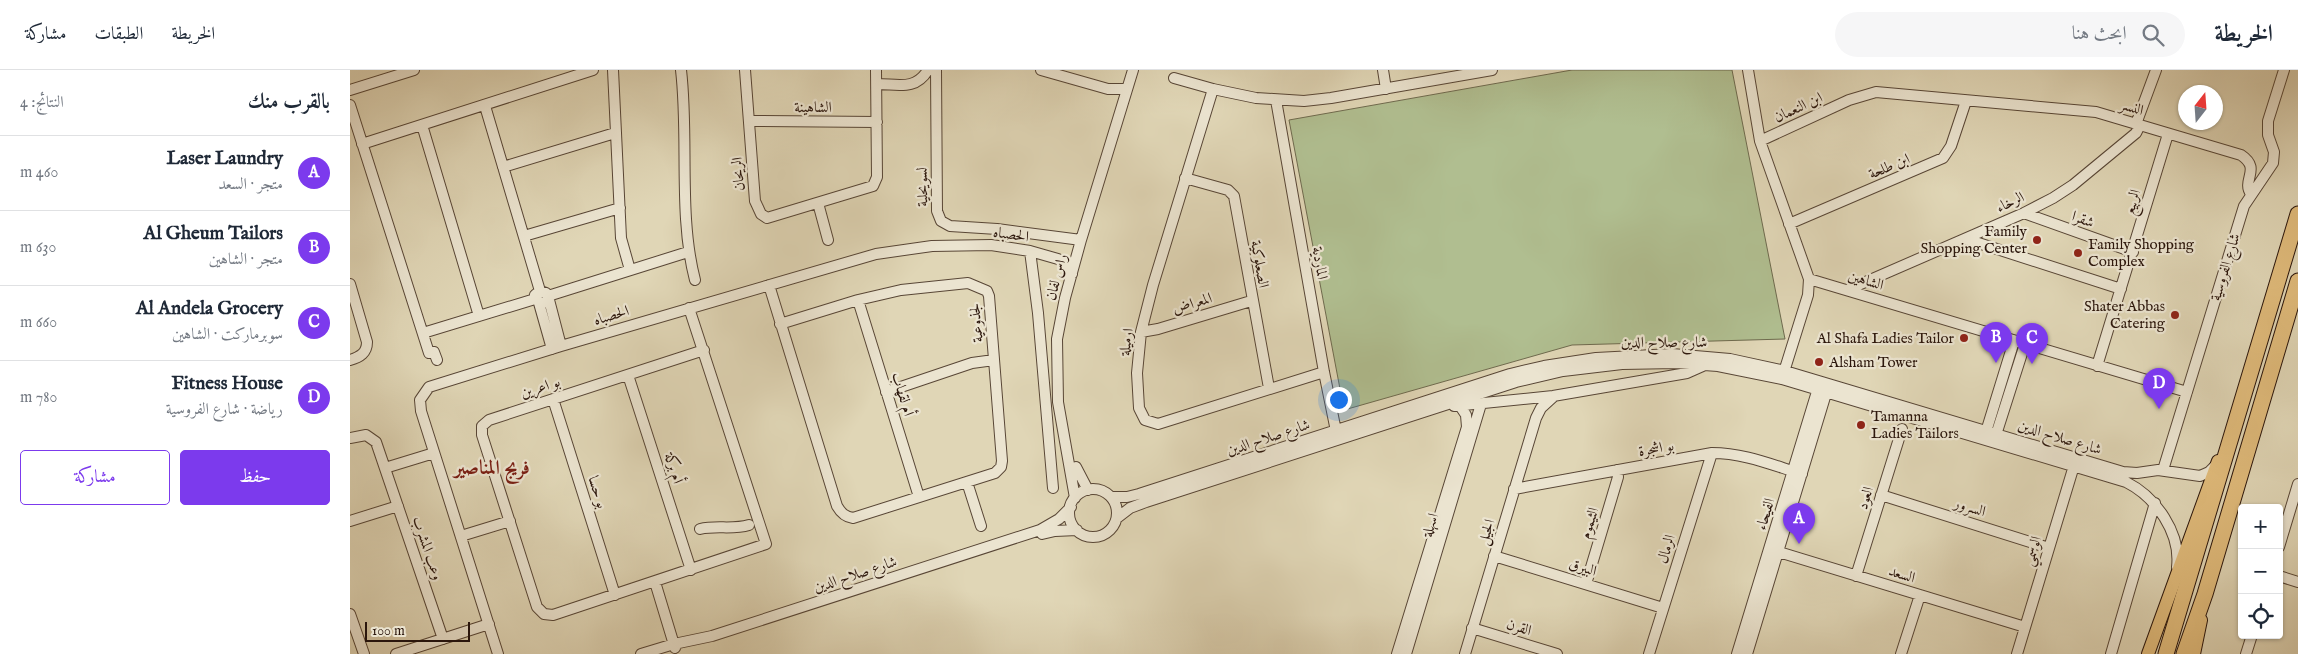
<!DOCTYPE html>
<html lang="ar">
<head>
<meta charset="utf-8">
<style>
	:root { --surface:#fff; --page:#f6f6f7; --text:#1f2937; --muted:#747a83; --line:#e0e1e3; --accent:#7c3aed }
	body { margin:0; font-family:"IM FELL English",Amiri,serif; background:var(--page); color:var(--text); direction:rtl }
	.controls { position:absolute; right:15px; bottom:15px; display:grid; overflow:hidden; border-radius:5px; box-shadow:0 1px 4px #0004 }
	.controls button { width:45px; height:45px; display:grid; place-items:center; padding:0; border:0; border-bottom:1px solid var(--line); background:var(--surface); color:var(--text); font:25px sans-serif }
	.compass { position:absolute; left:1828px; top:15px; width:45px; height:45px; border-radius:50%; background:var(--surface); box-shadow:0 1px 4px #0004; rotate:17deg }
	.scale { position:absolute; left:15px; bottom:12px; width:105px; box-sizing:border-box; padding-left:5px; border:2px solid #2b160c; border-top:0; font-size:14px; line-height:18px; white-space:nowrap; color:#2b160c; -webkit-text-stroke:4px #ebe4d0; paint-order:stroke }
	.you { position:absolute; left:988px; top:329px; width:18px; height:18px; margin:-12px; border:4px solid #fff; border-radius:50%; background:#1a73e8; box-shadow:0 0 0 8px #1a73e833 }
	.badge { display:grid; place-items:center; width:32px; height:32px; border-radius:50%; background:var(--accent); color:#fff; font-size:16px; font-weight:700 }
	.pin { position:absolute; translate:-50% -41px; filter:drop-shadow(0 1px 2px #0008) }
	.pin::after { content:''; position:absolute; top:26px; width:18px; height:15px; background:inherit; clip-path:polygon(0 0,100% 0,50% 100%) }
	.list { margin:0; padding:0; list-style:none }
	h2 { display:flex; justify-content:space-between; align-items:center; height:65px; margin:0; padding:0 20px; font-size:21px }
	h2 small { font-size:16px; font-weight:400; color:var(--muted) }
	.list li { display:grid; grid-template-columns:32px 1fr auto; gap:15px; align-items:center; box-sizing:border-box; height:75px; padding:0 20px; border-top:1px solid var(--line) }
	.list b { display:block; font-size:19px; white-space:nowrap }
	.list p { margin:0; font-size:16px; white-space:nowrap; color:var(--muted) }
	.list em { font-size:16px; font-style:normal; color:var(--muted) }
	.actions { display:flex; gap:10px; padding:15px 20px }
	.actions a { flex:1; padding:11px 0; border:1px solid var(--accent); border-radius:5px; text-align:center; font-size:18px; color:var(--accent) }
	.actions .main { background:var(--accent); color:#fff }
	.icon { flex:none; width:28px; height:28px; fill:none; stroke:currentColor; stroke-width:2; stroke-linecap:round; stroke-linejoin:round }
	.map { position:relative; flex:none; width:1948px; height:584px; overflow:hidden; direction:ltr }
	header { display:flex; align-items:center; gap:30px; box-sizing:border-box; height:70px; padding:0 25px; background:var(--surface); border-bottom:1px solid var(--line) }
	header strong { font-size:24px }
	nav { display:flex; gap:28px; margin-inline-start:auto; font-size:18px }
	.search { width:350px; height:45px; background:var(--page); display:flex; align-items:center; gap:12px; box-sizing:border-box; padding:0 18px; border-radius:28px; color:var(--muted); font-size:19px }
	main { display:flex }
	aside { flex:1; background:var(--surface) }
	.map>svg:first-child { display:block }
	.green { fill:#b0be90; stroke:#6e6a4e }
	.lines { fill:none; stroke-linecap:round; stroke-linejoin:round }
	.minor-casing { stroke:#584636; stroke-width:12 }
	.major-casing { stroke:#2b160c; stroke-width:14 }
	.highway-casing { stroke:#2b160c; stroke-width:17 }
	.minor { stroke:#ebe4d0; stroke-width:10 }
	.major { stroke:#e0bb7b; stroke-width:12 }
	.highway { stroke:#e0bb7b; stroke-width:15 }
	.poi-dot { fill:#8f2418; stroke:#ebe4d0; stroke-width:2 }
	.labels { text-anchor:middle; stroke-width:4.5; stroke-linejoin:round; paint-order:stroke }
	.street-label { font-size:15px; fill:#2b160c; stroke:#ebe4d0 }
	.poi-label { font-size:15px; fill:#2b160c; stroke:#ebe4d0; text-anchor:end }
	.district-label { font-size:20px; font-weight:bold; fill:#7a1f14; stroke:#ebe4d0 }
</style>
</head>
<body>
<header>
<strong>الخريطة</strong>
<div class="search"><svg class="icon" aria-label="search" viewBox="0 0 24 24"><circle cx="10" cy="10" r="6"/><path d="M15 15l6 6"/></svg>ابحث هنا</div>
<nav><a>الخريطة</a><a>الطبقات</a><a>مشاركة</a></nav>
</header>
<main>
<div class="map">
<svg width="1948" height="584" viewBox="0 0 1948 584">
	<rect width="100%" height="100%" fill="#e0d6b6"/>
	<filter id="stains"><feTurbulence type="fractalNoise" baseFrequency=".004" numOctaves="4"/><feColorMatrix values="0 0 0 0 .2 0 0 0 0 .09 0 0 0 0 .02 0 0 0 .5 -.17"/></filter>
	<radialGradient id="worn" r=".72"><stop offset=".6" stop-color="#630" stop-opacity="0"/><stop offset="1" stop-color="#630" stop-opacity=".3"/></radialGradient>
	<path class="green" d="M1222,0H1382L1435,269L1222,275L994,340L939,50Z"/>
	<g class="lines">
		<defs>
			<path id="minor" d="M263,0L271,168L280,200
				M331,0C339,68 328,145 345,210
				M395,0L405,131L411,144L417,148L523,116L527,107L526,0
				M586,0L587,141L591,151L600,156L647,159L731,170
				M691,0L758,19H777
				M1033,0L1036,19
				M1398,0L1410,71L1459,209L1458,225L1433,305
				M824,8L863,19L906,28L954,31L981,28L1142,0
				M527,14C548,14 565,21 578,0
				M863,19L803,215L791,262L787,303L789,338L795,350L808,354L974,302
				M0,20L64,0
				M926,30L974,302L987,366
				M0,35L79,283L84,282L87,290
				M135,36L190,221
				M399,51L527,52
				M1786,54L1806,0
				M72,55L129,246
				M1410,71L1499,30L1526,22L1746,42L1891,85C1912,99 1891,110 1901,124
				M12,74L243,0
				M153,97L265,63
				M835,108L878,120L884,126L919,318
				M468,133L478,170
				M1674,143L1783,182
				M1439,154L1593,88L1601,76L1616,31
				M174,166L270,138
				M1616,169L1771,219
				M680,181L688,243L703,418
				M1459,209L1837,322
				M0,214L17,272C17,283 10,287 0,290
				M419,215L487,436C491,443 495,447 503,448L645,403L651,397L652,391L639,226L637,221L618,213L551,220L508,230L430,254
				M1497,220L1674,143L1703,128L1723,115L1786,63L1790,55
				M198,226L338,182
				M198,229L196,232L189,233L185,225L190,221L196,223L198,226L211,276
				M508,230L569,427
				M189,233L202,279
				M339,238L416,474L203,545L194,544L187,537L132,365V356L139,350L354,280
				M791,262L808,259L901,231
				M73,263L185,229
				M1747,296L1818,64
				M278,305L341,500
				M536,322L622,293L644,290
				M203,329L265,525
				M1104,336L1203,326L1337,303L1355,295
				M1635,365L1664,271
				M0,368L16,365L26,372L93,569
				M1645,368L1675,274
				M726,397L738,420
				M35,398L84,383
				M1813,400L1894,136L1923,93L1924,82L1918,65V51L1934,0
				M617,412L631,456
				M1164,419L1362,383C1394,383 1422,395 1452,404
				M719 443a24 24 0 1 1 48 0a24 24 0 1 1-48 0Z
				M1531,425L1699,478
				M761,427H777L789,424L1160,304L1194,296L1246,288L1322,284L1380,289L1435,301L1773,402L1787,403L1808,400L1850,406L1859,402L1866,395
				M725,428L708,332L707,269L715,228L731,170L783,0
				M767,448L780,438L796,432L1166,312L1213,301L1272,294L1326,293L1368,296L1432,309L1776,412C1806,427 1831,463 1827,497
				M0,451L48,436
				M350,459C367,455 382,460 399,455
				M692,464L705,461L727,460
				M111,466L160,451
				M1929,477L1948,414
				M1422,480L1675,557
				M1144,486L1313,538
				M1506,506L1552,359
				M1929,506L1948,512
				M305,512L325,578
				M1236,514L1268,407L1267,400
				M0,544L14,584
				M1122,558L1207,584
				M46,584L139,554
				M148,584L71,341L70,330L79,317L211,276L526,184L582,176L641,175L680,181L708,189L716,194L722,204
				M291,584L324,574L362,566L690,460L709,449L721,437
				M1047,584L1117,357L1116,345L1110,336
				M1056,584L1131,334
				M1115,584L1186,348L1191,338L1203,327
				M1299,584L1362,383
				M1387,584L1469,315
				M1397,584L1478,317
				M1551,584L1570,525
				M1667,584L1726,389
				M1761,584L1805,433
				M1896,584L1902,565"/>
			<path id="major" d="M1798,584L1868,391
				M1844,584L1851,550"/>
			<path id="highway" d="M1816,584L1948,144
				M1834,584L1855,524L1948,211"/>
		</defs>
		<use href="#minor" class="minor-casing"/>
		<use href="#major" class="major-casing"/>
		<use href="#highway" class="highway-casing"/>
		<use href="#minor" class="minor"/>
		<use href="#major" class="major"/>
		<use href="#highway" class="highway"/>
	</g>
	<g class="poi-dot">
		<circle cx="1687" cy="170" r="5"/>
		<circle cx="1728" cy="183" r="5"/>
		<circle cx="1825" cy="245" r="5"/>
		<circle cx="1614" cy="268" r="5"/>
		<circle cx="1469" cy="292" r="5"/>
		<circle cx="1511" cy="355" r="5"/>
	</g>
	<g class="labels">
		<g class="street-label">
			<text x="463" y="42">الشاهينة</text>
			<text transform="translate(1448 37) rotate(-25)" y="5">ابن النعمان</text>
			<text transform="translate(1782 37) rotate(16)" y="5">النسر</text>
			<text transform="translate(1539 96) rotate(-23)" y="5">ابن طلحة</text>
			<text transform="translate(388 104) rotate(-94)" y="5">الريحان</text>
			<text transform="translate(572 117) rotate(-91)" y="5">لسويحلية</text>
			<text transform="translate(1660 132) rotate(-25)" y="5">الرخاء</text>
			<text transform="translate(1782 132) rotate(-73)" y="5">الربيع</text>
			<text transform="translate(1733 149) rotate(20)" y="5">شقرا</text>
			<text transform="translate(661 164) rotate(8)" y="5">الحصباه</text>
			<text transform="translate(970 193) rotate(80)" y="5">الماردية</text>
			<text transform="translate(910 194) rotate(80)" y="5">الصعلوكية</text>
			<text transform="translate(1875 197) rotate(-73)" y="5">شارع الفروسية</text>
			<text transform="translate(706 207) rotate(-75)" y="5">راس لفان</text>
			<text transform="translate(1516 210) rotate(17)" y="5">الشاهين</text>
			<text transform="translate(842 233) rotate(-17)" y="5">المعراض</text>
			<text transform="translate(261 245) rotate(-17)" y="5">الحصباه</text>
			<text transform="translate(626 253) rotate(-95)" y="5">لجذوعية</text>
			<text transform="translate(776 272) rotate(-82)" y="5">ارميلة</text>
			<text x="1314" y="277">شارع صلاح الدين</text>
			<text transform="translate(190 317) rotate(-18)" y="5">بو اعرين</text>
			<text transform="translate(553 324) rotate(73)" y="5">أم لقهاب</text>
			<text transform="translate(918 367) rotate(-18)" y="5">شارع صلاح الدين</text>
			<text transform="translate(1710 367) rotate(17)" y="5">شارع صلاح الدين</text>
			<text transform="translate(1306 378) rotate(-10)" y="5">بو اشجرة</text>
			<text transform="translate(324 398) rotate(72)" y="5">أم بركة</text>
			<text transform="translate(248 422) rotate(72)" y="5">بو حسا</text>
			<text transform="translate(1515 428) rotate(-73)" y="5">العود</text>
			<text transform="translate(1620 437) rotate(17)" y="5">السرور</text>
			<text transform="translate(1415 444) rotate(-73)" y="5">الفيحاء</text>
			<text transform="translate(1239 453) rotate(-73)" y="5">الثيموم</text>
			<text transform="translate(1080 455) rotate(-73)" y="5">اسهلة</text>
			<text transform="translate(1136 462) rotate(-73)" y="5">الجيل</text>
			<text transform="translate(78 478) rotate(71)" y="5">وعب المشرب</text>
			<text transform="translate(1316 479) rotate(-73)" y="5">الرمال</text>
			<text transform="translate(1682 481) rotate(-73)" y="5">الوسمي</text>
			<text transform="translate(1233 497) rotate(17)" y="5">البيرق</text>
			<text transform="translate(505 504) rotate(-18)" y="5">شارع صلاح الدين</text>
			<text transform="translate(1552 504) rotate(17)" y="5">السعد</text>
			<text transform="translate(1169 557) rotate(17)" y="5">القرن</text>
		</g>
		<g class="poi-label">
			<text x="1677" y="166">Family<tspan x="1677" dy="17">Shopping Center</tspan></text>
			<text x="1738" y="179" text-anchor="start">Family Shopping<tspan x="1738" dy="17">Complex</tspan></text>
			<text x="1815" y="241">Shater Abbas<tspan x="1815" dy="17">Catering</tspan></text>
			<text x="1604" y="273">Al Shafa Ladies Tailor</text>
			<text x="1479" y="297" text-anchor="start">Alsham Tower</text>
			<text x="1521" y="351" text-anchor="start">Tamanna<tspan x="1521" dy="17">Ladies Tailors</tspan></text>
		</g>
		<g class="district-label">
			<text x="142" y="404">فريج المناصير</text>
		</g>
	</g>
	<rect width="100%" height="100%" filter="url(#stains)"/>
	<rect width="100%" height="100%" fill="url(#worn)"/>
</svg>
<div class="controls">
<button>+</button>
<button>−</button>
<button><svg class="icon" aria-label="locate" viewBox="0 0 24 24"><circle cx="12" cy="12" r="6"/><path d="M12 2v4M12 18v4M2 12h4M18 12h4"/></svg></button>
</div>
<svg class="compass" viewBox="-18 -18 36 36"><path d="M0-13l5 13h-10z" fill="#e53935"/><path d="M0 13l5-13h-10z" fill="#747a83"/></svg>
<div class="scale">100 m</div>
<div class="you"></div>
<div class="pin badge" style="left:1449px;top:474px">A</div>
<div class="pin badge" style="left:1646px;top:293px">B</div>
<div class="pin badge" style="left:1682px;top:294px">C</div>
<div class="pin badge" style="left:1809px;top:339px">D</div>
</div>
<aside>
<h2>بالقرب منك<small>النتائج: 4</small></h2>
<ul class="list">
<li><span class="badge">A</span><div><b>Laser Laundry</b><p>متجر · السعد</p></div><em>460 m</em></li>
<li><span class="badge">B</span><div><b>Al Gheum Tailors</b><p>متجر · الشاهين</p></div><em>630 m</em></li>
<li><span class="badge">C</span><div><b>Al Andela Grocery</b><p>سوبرماركت · الشاهين</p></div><em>660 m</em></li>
<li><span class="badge">D</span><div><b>Fitness House</b><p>رياضة · شارع الفروسية</p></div><em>780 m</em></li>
</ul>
<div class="actions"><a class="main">حفظ</a><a>مشاركة</a></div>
</aside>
</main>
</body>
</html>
